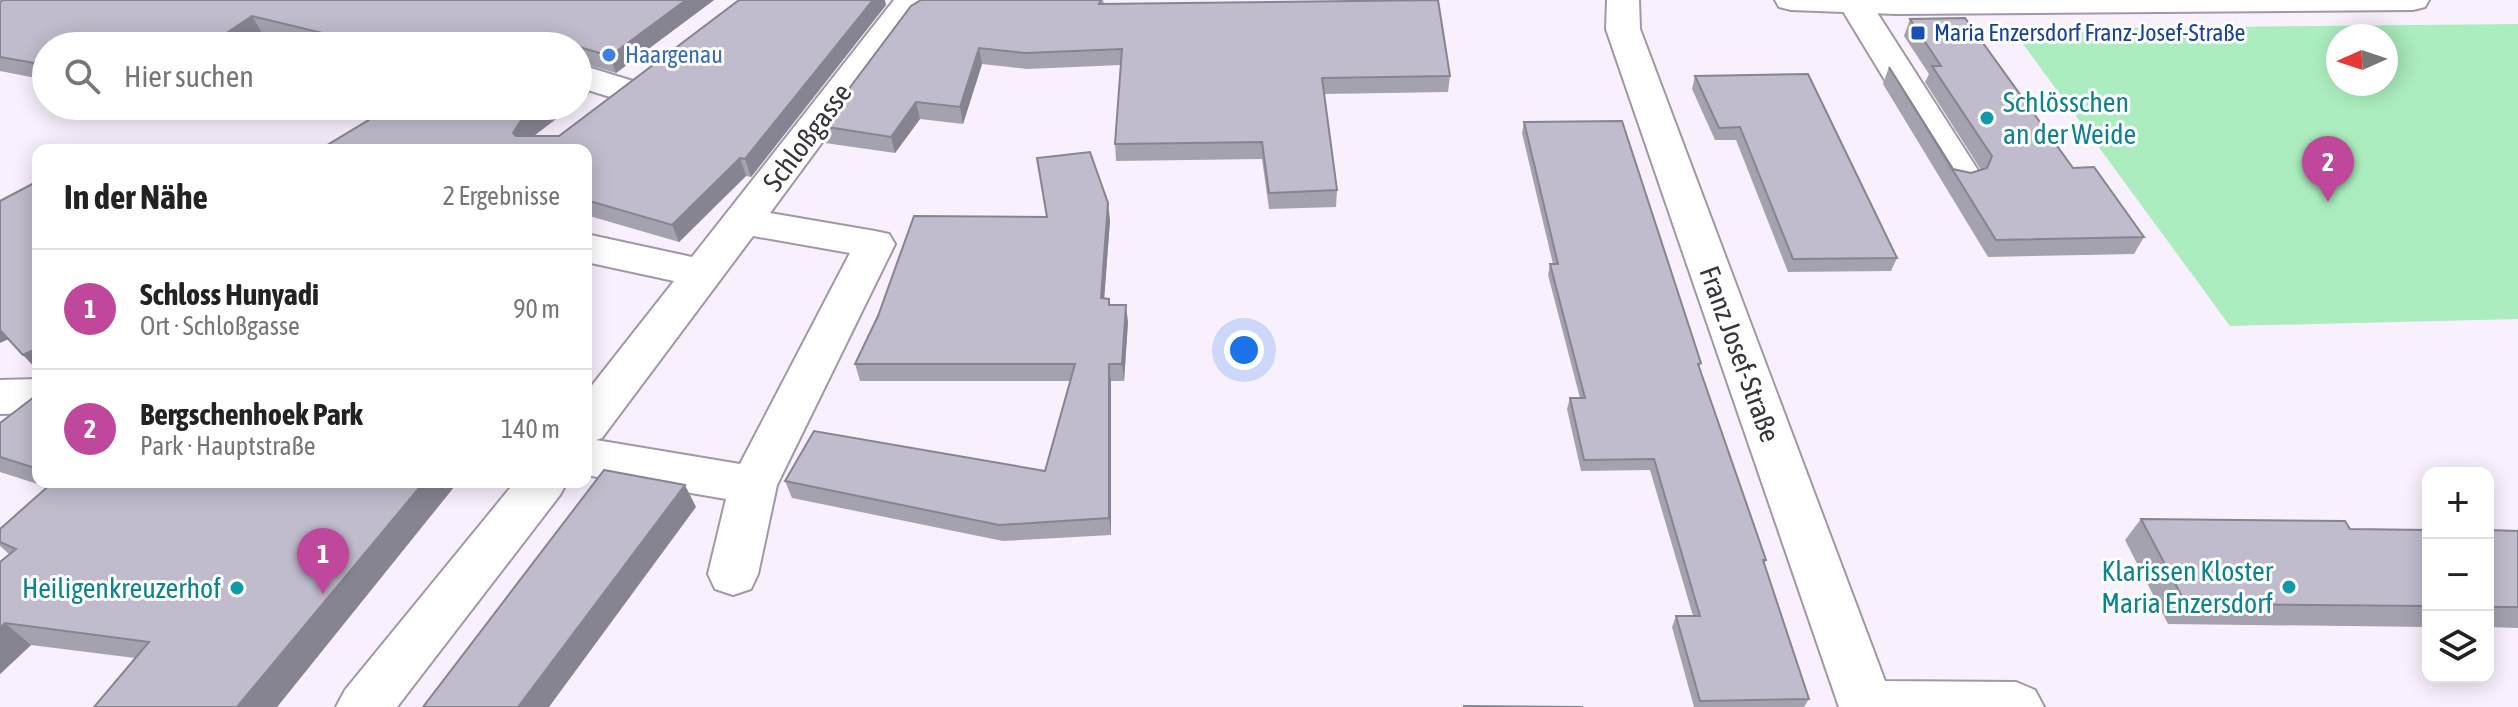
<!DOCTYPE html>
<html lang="de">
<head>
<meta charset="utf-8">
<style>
	:root { --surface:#fff; --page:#f6f6f6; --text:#222; --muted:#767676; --line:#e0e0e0; --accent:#c0489c }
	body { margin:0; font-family:"Asap Condensed",sans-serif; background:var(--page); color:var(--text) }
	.controls { position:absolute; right:24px; bottom:24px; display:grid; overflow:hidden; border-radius:16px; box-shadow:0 4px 20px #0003 }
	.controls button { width:72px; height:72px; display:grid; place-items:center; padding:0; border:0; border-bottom:2px solid var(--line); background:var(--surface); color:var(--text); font:40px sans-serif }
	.compass { position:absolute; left:2326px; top:24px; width:72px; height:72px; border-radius:50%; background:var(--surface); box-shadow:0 4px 20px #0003; rotate:267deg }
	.you { position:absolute; left:1244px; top:350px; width:28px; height:28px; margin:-20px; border:6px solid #fff; border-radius:50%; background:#1a73e8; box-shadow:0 0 0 12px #1a73e833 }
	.badge { display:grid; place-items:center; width:52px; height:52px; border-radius:50%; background:var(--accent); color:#fff; font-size:26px; font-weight:700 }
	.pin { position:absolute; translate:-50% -66px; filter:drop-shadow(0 2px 4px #0008) }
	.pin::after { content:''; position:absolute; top:42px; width:28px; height:24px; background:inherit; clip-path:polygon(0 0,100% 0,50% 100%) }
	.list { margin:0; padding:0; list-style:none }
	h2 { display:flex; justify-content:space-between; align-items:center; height:104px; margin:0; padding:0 32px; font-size:34px }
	h2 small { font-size:26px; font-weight:400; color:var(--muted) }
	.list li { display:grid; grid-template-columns:52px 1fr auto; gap:24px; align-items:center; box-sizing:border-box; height:120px; padding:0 32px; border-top:2px solid var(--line) }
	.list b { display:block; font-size:30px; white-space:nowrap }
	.list p { margin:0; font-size:26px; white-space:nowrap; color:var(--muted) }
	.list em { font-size:26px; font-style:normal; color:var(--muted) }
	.icon { flex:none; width:44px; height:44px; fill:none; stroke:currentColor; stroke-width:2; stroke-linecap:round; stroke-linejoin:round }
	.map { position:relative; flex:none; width:2518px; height:707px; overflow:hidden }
	.search { position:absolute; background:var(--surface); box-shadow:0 4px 20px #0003; left:32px; top:32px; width:560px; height:88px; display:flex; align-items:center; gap:20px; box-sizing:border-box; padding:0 28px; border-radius:44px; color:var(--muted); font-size:30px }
	.panel { position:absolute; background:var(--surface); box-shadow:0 4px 20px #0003; left:32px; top:144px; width:560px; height:344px; border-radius:16px }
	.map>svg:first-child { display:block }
	.green { fill:#abedbe; fill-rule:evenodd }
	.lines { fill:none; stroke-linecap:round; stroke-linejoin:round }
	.minor-casing { stroke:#a197a6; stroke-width:4 }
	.major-casing { stroke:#a197a6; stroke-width:4 }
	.minor { fill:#fff; fill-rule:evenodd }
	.major { fill:#fff; fill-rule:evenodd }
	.wall { fill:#a5a2b0 }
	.shaded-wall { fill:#868490 }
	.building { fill:#c0bccd; stroke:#868490; stroke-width:2 }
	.transit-dot { fill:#1a4fb4; stroke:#fff; stroke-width:3 }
	.shop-dot { fill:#3f7fe0; stroke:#fff; stroke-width:3 }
	.culture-dot { fill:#0f9aa8; stroke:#fff; stroke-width:3 }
	.labels { text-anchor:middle; stroke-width:6; stroke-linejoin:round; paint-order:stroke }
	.far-transit-label { font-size:24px; fill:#164399; stroke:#fff; text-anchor:start }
	.far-shop-label { font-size:24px; fill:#366cbe; stroke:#fff; text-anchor:start }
	.culture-label { font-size:28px; fill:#0d838f; stroke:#fff; text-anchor:end }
	.street-label { font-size:28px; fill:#38343a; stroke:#fff }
</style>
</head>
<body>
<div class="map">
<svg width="2518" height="707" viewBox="0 0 2518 707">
	<rect width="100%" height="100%" fill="#f9f0fe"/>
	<path class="green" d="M2518,24V319L2230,326L2012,29ZM2338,36H2386V84H2338Z"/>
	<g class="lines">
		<defs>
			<path id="minor" d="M894,0H927L770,213L875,231L889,234L895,244L777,485L758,574L751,589L733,595L715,589L708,574L726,499L586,475V393L674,281L586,262V234L692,257ZM753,236L850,253L740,464L596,440L602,438Z
				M1607,0H1639L1640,29L1885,681L2016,682L2035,690L2044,707H1839L1606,29Z
				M1841,0H1869L1981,175L1976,184L1962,187L1948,184L1838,3Z
				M578,64L636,82L641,90L636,98L623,101L578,87Z
				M38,379V413L0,414V380Z
				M515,482H567L560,495L397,707H336L345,690Z"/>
			<path id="major" d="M1775,0H2429L2425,7L2413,10L1896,14L1791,10L1779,7Z"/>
		</defs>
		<use href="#minor" class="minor-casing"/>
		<use href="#major" class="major-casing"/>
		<use href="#minor" class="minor"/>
		<use href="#major" class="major"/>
	</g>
	<path class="wall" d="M714,0L616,73L578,62V46H316L262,33L46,46V80L0,71V2Z
		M921,0H1103L1104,4L1438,0L1450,76L1448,92L1324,94L1337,190L1336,207L1269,209L1262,159L1116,161L1115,144L1121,65L1027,69L982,64L963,124L920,119L895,153L825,143L821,126Z
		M886,5L751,177L746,176L679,242L586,215V150H319L573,106L534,136H559Z
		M1910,19L2073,168L2144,237L2134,254L1988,257L1883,84L1889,67L1953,169L1971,173L1981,170L1925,82L1929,74L1904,36Z
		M1695,76L1897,258L1891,271L1788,272L1736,140H1715L1692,89Z
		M1524,122L1701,363L1699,368L1766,560L1764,565L1809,699L1804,707H1694L1672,627L1676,616H1693L1650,470L1581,471L1567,409L1570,398H1580L1548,275L1550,264H1553L1522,133Z
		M1047,217L1110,220L1104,299L1128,322L1124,381H1111V535L1003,541L792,498L785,481L1045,471L1070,381H860L855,364Z
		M38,394V482H458L277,707L135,658L31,645L0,674L9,554L0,546V529L47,487L0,472V423Z
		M2141,519L2350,529L2428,530V627L2168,624L2125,540Z
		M2488,530L2518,531V628L2488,627Z"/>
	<path class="shaded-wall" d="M686,0H714L616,73L610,56Z
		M873,0H885L886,5L751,177L745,159Z
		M252,16L262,33L243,46H207Z
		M979,48L982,64L963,124L960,107Z
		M581,77L589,94L578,102V79Z
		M916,102L920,119L895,153L891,137Z
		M542,106H573L528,140L521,150L513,133L520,122Z
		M740,158L746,176L679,242L672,225Z
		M1108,203L1110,220L1103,315L1101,298Z
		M1126,305L1128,322L1124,381L1122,364Z
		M0,330L9,339L0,343Z
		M38,348V371L23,355Z
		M1109,364L1111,381V535L1109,518Z
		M424,482H458L277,707H237Z
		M685,485L696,507L549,707H518Z
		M5,623L31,645L0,674V628Z"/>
	<path class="building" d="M3,0H686L610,56L569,44V46H376L252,16L207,46H46V65L0,57V2Z
		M739,0H873L745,159L740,158L672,225L586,200V150H319L392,106H542L520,122L513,133L516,136H559Z
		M921,0H1101L1099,4L1438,0L1450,76L1322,78L1337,190L1269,193L1262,142L1115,144L1122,49L1025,53L979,48L960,107L916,102L891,137L821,126L911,6Z
		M1965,18L2073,168L2094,167L2144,237L1996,240L1889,67L1953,169L1971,173L1987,168L1992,156L1932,66H1941L1910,19Z
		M1808,74L1897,258L1793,259L1740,127L1719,128L1695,76Z
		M1622,121L1701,363L1698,364L1766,560H1763L1809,699L1700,701L1676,616H1700L1654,459L1584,460L1570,398H1585L1550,264H1558L1524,122Z
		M1090,152L1108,203L1101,298L1109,299V305H1126L1122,364H1109V518L999,525L785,481L814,431L1045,471L1075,364H855L878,316L914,216L1047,217L1037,158Z
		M38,181V348L23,355L0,330V201Z
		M38,394V469L0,457V423Z
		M604,470L685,485L518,707H423Z
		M53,482H424L237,707H94L149,642L5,623L0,628V562L16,549L0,542V529Z
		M2141,519L2345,521L2350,529L2428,530V606L2186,604Z
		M2488,530L2518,531V607H2488Z
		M1464,706L1583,707H1464Z"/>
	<rect class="transit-dot" x="1910" y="25" width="16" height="16" rx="4"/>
	<circle class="shop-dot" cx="609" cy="55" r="8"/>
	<g class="culture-dot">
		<circle cx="1987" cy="118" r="8"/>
		<circle cx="2289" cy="587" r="8"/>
		<circle cx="237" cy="588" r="8"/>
	</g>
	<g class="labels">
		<g class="far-transit-label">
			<text x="1934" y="41">Maria Enzersdorf Franz-Josef-Straße</text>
		</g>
		<g class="far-shop-label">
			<text x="625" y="63">Haargenau</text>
		</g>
		<g class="culture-label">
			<text x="2003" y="112" text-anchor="start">Schlösschen<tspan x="2003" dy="32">an der Weide</tspan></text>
			<text x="2273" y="581">Klarissen Kloster<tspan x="2273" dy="32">Maria Enzersdorf</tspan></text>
			<text x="221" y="598">Heiligenkreuzerhof</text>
		</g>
		<g class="street-label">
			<text transform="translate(807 137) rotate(-53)" y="10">Schloßgasse</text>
			<text transform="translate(1740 354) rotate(70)" y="10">Franz Josef-Straße</text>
		</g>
	</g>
</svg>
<div class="controls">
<button>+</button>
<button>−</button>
<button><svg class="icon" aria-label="layers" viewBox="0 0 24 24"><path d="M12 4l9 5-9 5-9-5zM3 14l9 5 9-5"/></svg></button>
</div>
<svg class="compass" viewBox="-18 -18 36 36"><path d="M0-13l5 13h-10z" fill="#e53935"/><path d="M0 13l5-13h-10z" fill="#767676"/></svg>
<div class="you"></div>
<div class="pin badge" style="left:323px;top:594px">1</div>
<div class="pin badge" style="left:2328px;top:202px">2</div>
<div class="search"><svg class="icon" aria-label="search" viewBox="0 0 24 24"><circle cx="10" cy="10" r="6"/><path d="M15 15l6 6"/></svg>Hier suchen</div>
<section class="panel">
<h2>In der Nähe<small>2 Ergebnisse</small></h2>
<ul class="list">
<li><span class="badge">1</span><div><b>Schloss Hunyadi</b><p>Ort · Schloßgasse</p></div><em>90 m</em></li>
<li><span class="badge">2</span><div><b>Bergschenhoek Park</b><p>Park · Hauptstraße</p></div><em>140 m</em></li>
</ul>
</section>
</div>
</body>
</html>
